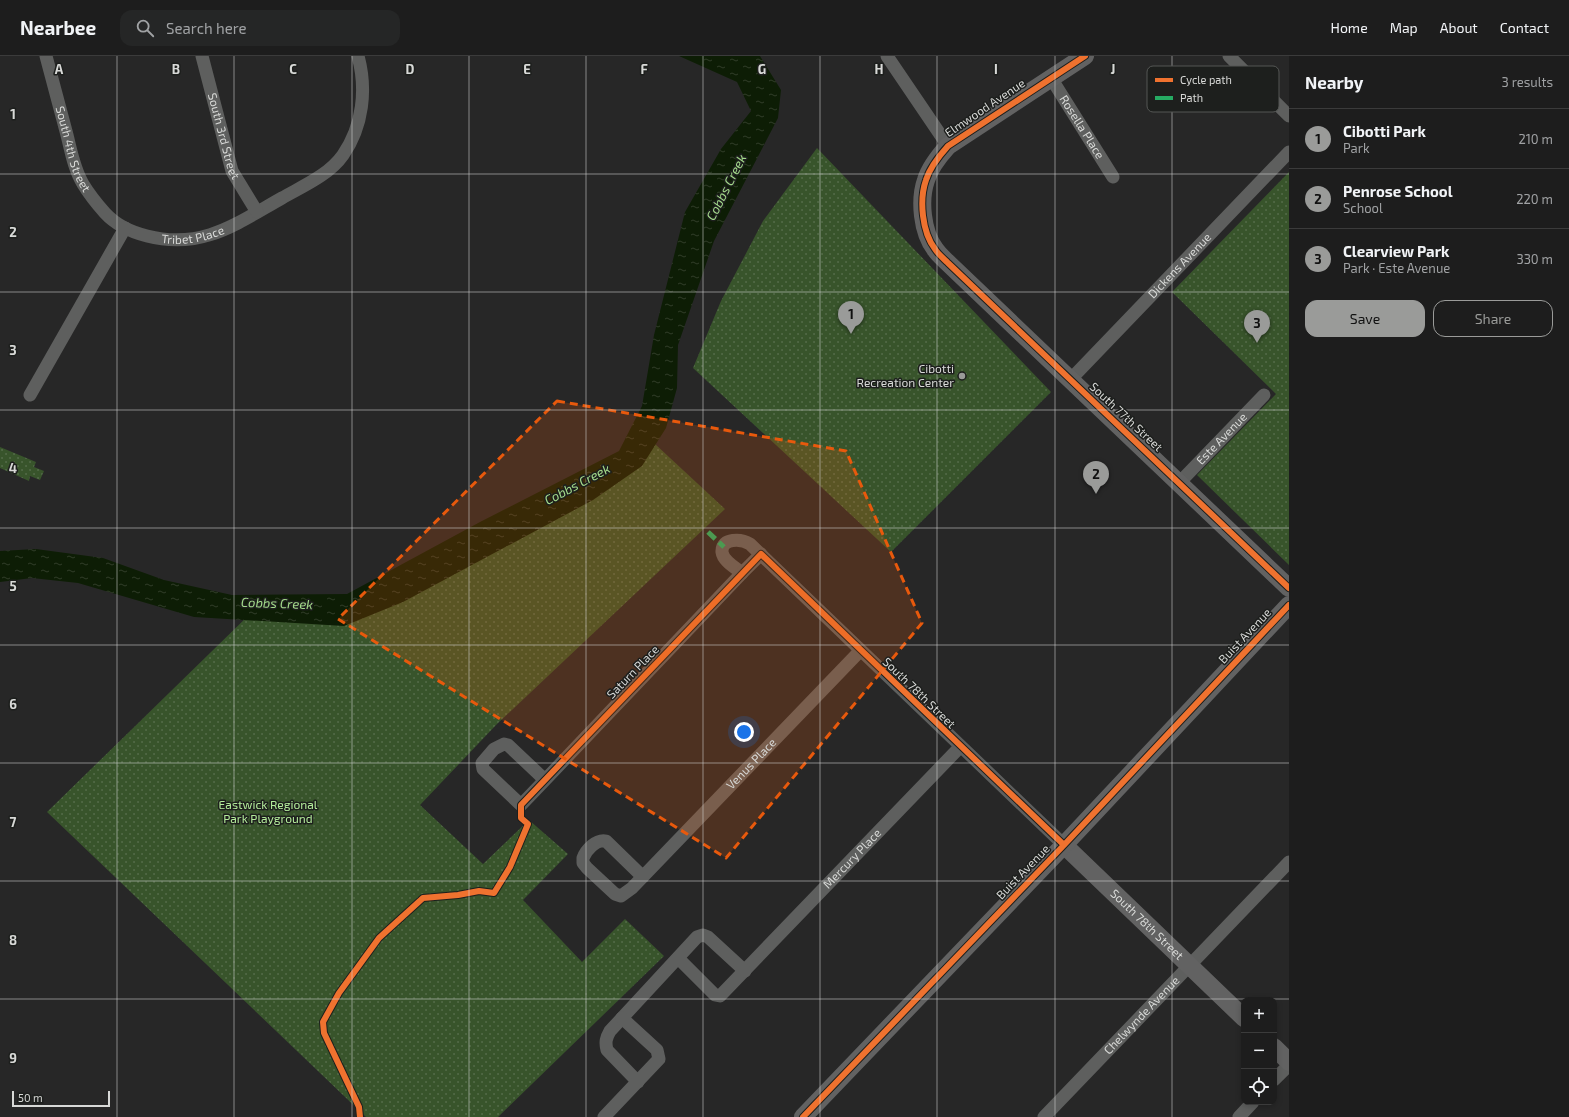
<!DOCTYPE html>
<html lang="en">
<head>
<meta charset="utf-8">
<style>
	:root { --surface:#1d1d1d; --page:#252626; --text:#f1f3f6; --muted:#a0a2a4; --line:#3b3b3b; --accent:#9a9b99 }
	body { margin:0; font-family:"Exo 2",sans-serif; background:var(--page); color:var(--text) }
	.controls { position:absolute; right:12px; bottom:12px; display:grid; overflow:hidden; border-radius:8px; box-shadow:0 2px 6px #0003 }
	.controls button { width:36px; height:36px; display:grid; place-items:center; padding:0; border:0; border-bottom:1px solid var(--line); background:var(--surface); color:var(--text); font:20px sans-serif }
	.scale { position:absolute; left:12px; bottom:10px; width:98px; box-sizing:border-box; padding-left:4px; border:2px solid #d8d9d7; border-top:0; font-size:11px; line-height:14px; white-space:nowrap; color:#d8d9d7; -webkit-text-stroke:3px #1d1f1d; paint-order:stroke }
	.you { position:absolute; left:744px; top:676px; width:14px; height:14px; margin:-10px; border:3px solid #fff; border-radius:50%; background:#1a73e8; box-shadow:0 0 0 6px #1a73e833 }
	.badge { display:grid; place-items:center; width:26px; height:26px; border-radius:50%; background:var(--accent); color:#111; font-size:13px; font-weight:700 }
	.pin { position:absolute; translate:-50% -33px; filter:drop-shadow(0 1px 2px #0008) }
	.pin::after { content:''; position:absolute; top:21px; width:14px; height:12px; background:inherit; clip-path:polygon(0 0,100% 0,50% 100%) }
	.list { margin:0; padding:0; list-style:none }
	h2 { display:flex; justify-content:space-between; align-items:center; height:52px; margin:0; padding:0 16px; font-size:17px }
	h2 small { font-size:13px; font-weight:400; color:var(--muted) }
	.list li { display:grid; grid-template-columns:26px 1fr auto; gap:12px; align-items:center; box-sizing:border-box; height:60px; padding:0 16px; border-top:1px solid var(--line) }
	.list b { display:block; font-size:15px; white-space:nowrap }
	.list p { margin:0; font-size:13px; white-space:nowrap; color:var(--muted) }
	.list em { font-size:13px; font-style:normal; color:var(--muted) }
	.actions { display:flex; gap:8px; padding:12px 16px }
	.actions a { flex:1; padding:9px 0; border:1px solid var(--accent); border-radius:12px; text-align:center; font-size:14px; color:var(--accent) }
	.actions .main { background:var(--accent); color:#111 }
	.icon { flex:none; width:22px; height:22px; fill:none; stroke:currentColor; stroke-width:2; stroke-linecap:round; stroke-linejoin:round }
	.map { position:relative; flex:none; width:1289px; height:1061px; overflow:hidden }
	header { display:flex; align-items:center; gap:24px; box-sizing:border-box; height:56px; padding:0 20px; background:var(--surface); border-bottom:1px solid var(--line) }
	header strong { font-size:19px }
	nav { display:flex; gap:22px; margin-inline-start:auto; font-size:14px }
	.search { width:280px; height:36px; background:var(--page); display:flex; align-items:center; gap:10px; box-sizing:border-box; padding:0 14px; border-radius:12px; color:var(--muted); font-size:15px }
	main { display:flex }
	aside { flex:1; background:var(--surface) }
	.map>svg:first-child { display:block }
	.park { fill:url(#park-dots) }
	.water { fill:url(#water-ripples) }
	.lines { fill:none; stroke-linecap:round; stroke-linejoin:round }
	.street { stroke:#5e5f5e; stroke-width:13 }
	.secondary { stroke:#626262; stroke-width:18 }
	.quiet { stroke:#26ab63; stroke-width:5; stroke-dasharray:10 5; stroke-linecap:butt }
	.cycleway-casing { stroke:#1d1f1d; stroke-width:8 }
	.cycleway { stroke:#ef722f; stroke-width:6 }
	.marked { fill:#e8590c; fill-opacity:0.2; stroke:#e8590c; stroke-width:3; stroke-dasharray:8 5; stroke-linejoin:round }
	.grid { fill:none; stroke:#d8d9d7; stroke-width:1; stroke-opacity:0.55 }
	.poi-dot { fill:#9a9b99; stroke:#1d1f1d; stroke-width:1.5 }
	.labels { text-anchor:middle; stroke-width:3; stroke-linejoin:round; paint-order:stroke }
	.street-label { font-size:12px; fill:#d8d9d7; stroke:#1d1f1d }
	.poi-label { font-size:12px; fill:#d8d9d7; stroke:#1d1f1d; text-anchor:end }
	.park-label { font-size:12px; fill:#b4ec9b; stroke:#1d1f1d }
	.water-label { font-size:13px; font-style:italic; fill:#a4db8b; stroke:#1d1f1d }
	.key { fill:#1d1f1d; stroke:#555755; stroke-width:1 }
	.key-label { font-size:11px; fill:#d8d9d7 }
	.grid-label { font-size:13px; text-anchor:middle; font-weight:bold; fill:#d8d9d7; stroke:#1d1f1d; stroke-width:3; stroke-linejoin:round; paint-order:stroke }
</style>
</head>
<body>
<header>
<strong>Nearbee</strong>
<div class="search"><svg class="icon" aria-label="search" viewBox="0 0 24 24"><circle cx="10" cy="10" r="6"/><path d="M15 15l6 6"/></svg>Search here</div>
<nav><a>Home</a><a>Map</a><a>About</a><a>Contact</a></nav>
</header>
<main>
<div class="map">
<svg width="1289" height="1061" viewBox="0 0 1289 1061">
	<defs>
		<pattern id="park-dots" width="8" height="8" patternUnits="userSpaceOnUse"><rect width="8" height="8" fill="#38542b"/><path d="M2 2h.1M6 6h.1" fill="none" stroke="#546c49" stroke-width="1.8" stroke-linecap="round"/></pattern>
		<pattern id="water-ripples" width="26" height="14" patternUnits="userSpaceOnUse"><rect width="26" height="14" fill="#0d1d05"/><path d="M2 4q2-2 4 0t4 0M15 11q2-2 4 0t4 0" fill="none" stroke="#303d29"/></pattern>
	</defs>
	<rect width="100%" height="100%" fill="#272727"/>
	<path class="park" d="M817,92L1051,336L891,496L693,312L721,245L763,165Z
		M1289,116V509L1197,419L1276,338L1172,236Z
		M655,388L725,453L497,668L420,749L483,808L529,764L568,798L523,844L582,906L625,863L664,900L498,1061H366L47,756L251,557L363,560Z
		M0,391L36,406L34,411L44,415L40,424L30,420L29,425L0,412Z"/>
	<path class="water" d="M679,0H760L781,34L778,62L714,185L678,289L677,332L666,372L642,410L593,444L403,546L344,570L194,561L78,527L32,522L0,526V495L36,493L103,502L164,524L232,539L347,538L480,466L619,395L642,350L654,279L685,156L721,93L751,55L737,26Z"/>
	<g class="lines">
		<g class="street">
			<path id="s1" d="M46,0C53,26 60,53 67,79C71,95 74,113 83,128C89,138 97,148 105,157C116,169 131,176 147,180C202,194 236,168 282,142C303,130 329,119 343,99C363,70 367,33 358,0"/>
			<path id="s2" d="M202,0L232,115L257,156"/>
			<path d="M887,0L948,90"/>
			<path d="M1229,0L1289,60"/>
			<path id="s3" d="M1051,22L1113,121"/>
			<path id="s4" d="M1071,323L1289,96"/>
			<path d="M30,339L125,172"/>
			<path id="s5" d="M1180,426L1264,339"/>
			<path d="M742,517C736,512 723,505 722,496C721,481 742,483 750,488L1064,789"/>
			<path d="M545,724L508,689L504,688L494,693L482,707L483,713L521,749L545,724L742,517L761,498"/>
			<path id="s6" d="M643,821L606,785C596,783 586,794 583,802V807L587,812L615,838L621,840L632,832L860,595"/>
			<path id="s7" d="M678,902L715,939L720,940L960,691"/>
			<path d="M1274,1024L1289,1009"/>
			<path d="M638,1026L607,994C605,986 606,982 610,975L697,881L703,879L708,881L745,915"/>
			<path d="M604,1061L659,1003L657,994L622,962"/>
			<path id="s8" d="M1044,1061L1289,806"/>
			<path d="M1239,1061L1253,1046"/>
		</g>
		<g class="secondary">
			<path d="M1085,0L948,90C939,100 930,111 926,124C919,144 922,176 935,193C938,198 944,203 948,207L1289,532"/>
			<path id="s9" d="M1064,789L1244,962"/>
			<path d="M1274,991L1289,1006"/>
			<path d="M803,1061L1064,789L1289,549"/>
		</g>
		<path class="quiet" d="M708,476L724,491"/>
		<defs>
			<path id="cycleway" d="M1085,0L948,90C939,100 930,111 926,124C919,144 922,176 935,193C938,198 944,203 948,207L1289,532
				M360,1061L359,1051L324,977L323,966L339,937L379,882L423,842L458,839L479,835L494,837L510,811L528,768L521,762V749L761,498L1064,789
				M803,1061L1064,789L1289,549"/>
		</defs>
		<use href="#cycleway" class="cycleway-casing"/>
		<use href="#cycleway" class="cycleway"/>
	</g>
	<path class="marked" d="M557,345L846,395L922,567L726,802L338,563Z"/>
	<path class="grid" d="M117,0V1061M234,0V1061M352,0V1061M469,0V1061M586,0V1061M703,0V1061M820,0V1061M937,0V1061M1055,0V1061M1172,0V1061M0,118H1289M0,236H1289M0,354H1289M0,472H1289M0,589H1289M0,707H1289M0,825H1289M0,943H1289"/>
	<circle class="poi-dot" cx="962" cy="320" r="4"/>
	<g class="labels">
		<g class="street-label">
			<text transform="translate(985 52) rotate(-34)" y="4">Elmwood Avenue</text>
			<text dy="4" stroke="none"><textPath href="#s3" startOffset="58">Rosella Place</textPath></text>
			<text dy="4" stroke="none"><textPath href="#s2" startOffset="83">South 3rd Street</textPath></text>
			<text dy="4" stroke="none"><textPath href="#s1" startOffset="97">South 4th Street</textPath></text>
			<text dy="4" stroke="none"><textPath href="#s1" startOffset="265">Tribet Place</textPath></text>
			<text dy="4" stroke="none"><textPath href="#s4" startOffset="157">Dickens Avenue</textPath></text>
			<text transform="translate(1126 361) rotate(43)" y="4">South 77th Street</text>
			<text dy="4" stroke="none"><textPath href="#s5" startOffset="60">Este Avenue</textPath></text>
			<text transform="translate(1245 580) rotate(-47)" y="4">Buist Avenue</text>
			<text transform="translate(633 616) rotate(-46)" y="4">Saturn Place</text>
			<text transform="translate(919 637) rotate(44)" y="4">South 78th Street</text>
			<text dy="4" stroke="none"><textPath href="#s6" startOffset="324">Venus Place</textPath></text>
			<text dy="4" stroke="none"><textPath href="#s7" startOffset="248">Mercury Place</textPath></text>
			<text transform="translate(1023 816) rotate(-46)" y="4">Buist Avenue</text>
			<text dy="4" stroke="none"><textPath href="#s9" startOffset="115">South 78th Street</textPath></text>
			<text dy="4" stroke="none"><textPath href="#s8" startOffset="141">Chelwynde Avenue</textPath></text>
		</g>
		<g class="poi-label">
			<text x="954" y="317">Cibotti<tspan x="954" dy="14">Recreation Center</tspan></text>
		</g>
		<g class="park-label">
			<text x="268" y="753">Eastwick Regional<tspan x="268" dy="14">Park Playground</tspan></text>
		</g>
		<g class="water-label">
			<text transform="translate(726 131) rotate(-63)" y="5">Cobbs Creek</text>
			<text transform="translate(577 428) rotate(-28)" y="5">Cobbs Creek</text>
			<text transform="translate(277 547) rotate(2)" y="5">Cobbs Creek</text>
		</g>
	</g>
	<rect x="1147" y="10" width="132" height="46" rx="6" class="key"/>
	<rect x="1155" y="22" width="18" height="4" fill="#ef722f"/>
	<rect x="1155" y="40" width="18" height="4" fill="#26ab63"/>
	<g class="key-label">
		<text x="1180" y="28">Cycle path</text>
		<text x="1180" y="46">Path</text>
	</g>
	<g class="grid-label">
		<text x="59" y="18">A</text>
		<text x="176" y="18">B</text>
		<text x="293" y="18">C</text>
		<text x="410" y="18">D</text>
		<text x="527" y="18">E</text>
		<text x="644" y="18">F</text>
		<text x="762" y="18">G</text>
		<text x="879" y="18">H</text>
		<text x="996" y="18">I</text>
		<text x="1113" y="18">J</text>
		<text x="13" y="63">1</text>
		<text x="13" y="181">2</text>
		<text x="13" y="299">3</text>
		<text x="13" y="417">4</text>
		<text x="13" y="535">5</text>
		<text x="13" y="653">6</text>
		<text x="13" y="771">7</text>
		<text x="13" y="889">8</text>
		<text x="13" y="1007">9</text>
	</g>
</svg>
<div class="controls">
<button>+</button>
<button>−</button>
<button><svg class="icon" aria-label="locate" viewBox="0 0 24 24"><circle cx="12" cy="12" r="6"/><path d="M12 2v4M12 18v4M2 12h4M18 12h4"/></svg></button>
</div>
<div class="scale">50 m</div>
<div class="you"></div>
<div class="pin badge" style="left:851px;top:278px">1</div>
<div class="pin badge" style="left:1096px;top:438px">2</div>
<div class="pin badge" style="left:1257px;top:287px">3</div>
</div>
<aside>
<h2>Nearby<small>3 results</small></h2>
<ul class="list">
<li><span class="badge">1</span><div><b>Cibotti Park</b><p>Park</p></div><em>210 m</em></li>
<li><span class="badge">2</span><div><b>Penrose School</b><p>School</p></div><em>220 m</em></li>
<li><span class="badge">3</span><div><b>Clearview Park</b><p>Park · Este Avenue</p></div><em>330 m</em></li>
</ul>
<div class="actions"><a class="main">Save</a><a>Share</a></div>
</aside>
</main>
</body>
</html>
